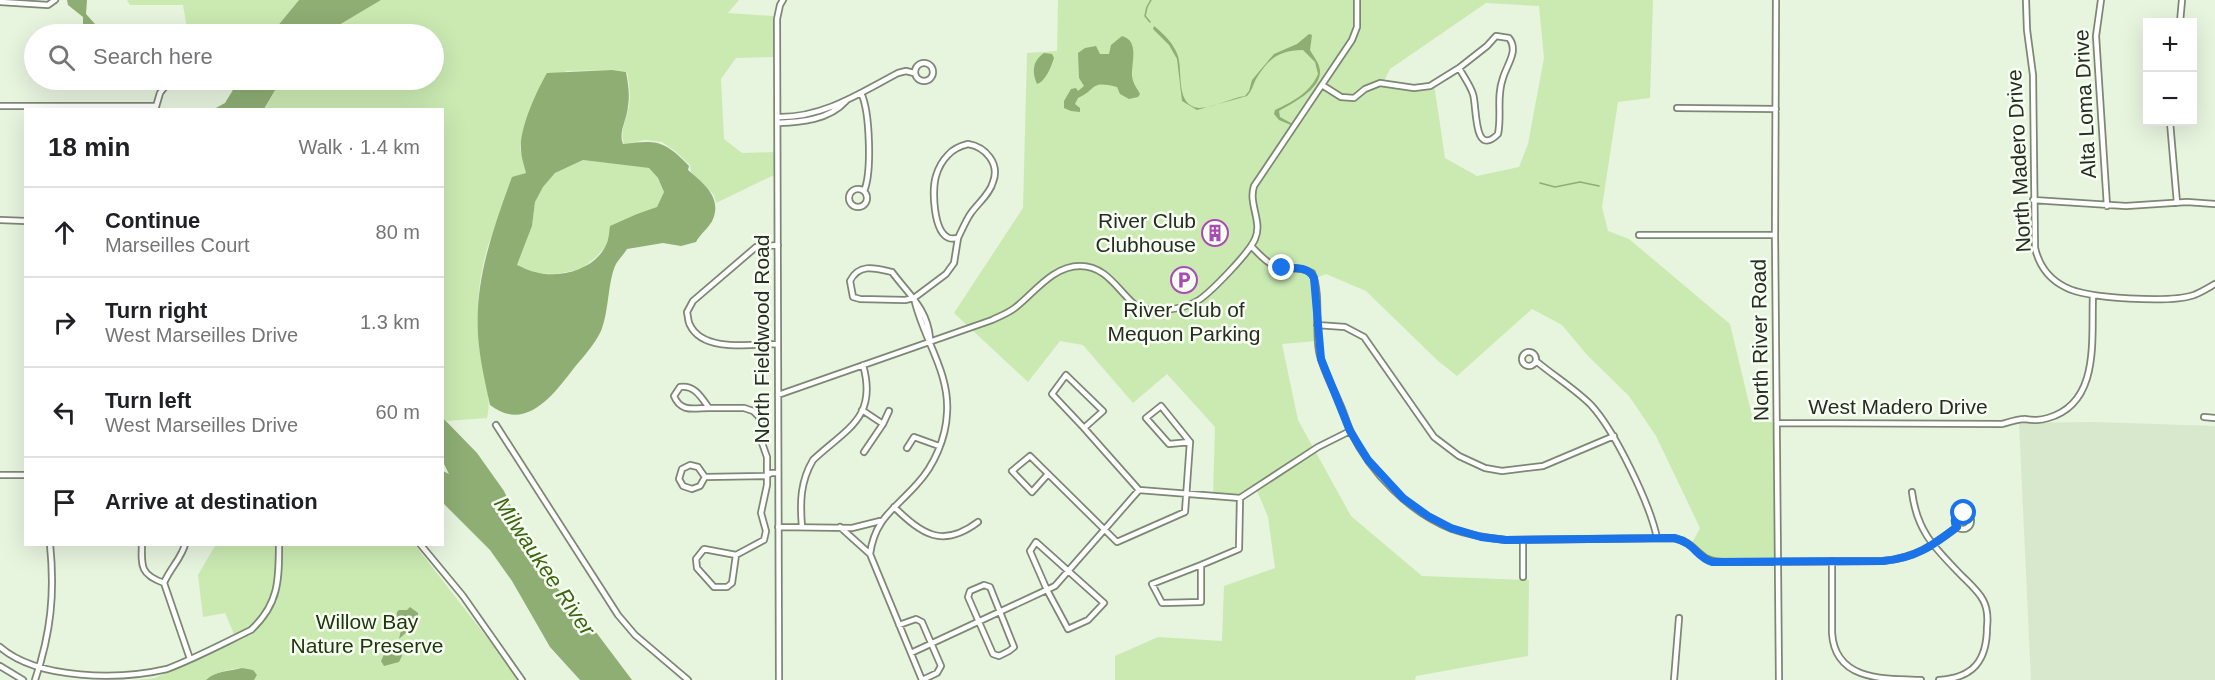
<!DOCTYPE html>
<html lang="en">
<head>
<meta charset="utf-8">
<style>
	:root { --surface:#fff; --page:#f2f2f2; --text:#202124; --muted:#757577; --line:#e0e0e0 }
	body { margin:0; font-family:Arial,sans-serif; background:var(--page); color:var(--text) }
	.controls { position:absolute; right:18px; top:18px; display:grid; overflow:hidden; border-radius:0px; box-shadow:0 6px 24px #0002 }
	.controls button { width:54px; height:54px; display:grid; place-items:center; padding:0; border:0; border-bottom:2px solid var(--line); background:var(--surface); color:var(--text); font:30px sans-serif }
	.stop { position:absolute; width:18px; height:18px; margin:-14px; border:4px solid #1a73e8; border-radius:50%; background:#fff }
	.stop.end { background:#1a73e8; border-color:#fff; box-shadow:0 2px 6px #0008 }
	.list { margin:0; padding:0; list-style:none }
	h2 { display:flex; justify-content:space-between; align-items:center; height:78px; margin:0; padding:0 24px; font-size:26px }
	h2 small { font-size:20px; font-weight:400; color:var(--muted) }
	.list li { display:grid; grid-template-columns:39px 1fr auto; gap:18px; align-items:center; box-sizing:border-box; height:90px; padding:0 24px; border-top:2px solid var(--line) }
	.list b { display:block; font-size:22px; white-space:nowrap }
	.list p { margin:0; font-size:20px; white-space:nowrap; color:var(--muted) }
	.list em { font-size:20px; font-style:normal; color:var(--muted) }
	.icon { flex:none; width:33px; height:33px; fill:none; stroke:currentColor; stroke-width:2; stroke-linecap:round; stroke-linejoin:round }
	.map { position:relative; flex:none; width:2215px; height:680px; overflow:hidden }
	.search { position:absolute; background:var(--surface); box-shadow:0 6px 24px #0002; left:24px; top:24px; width:420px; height:66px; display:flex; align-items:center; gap:15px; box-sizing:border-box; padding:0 21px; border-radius:33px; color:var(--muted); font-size:22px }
	.panel { position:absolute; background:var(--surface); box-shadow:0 6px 24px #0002; left:24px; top:108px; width:420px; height:438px; border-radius:0px }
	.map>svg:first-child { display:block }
	.built { fill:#d8e8cc }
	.green { fill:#caeab2; fill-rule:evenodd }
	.water { fill:#8eae74; fill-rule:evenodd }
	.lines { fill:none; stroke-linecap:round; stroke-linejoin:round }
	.stream { stroke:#8eae74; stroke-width:1.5 }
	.minor-casing { stroke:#7d8874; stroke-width:8 }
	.minor { stroke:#fff; stroke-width:4.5 }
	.route { stroke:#1a73e8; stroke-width:8 }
	.labels { text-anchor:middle; stroke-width:5; stroke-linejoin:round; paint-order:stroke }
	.street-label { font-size:21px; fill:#282c24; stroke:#f7fff2 }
	.poi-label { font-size:21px; fill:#282c24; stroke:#f7fff2; text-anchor:end }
	.park-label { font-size:21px; fill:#22370d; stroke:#f7fff2 }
	.water-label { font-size:22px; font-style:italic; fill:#3e6511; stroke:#f7fff2 }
</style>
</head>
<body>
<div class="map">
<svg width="2215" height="680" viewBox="0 0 2215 680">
	<rect width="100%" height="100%" fill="#e7f4de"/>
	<path class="built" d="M2095,422L2215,426V680H2031L2019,423Z"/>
	<path class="green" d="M127,0H299L271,34H188L183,5H130Z
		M381,0H739L728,13L773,16L774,57L736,58L721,79L724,139L742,153L774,152V175L716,203L714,195L691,172L690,165L675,151L662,142L645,140L624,144C619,131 627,119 629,106C631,94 629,84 627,72L612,70L566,71L527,118L520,147L526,173C514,194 499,215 491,237C479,270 475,312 479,346C481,370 493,394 487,418L446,421L443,417L442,110H264L281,80H434V34H329L334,28Z
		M1058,0H1653L1650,98L1618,102L1602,207L1608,231L1629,239L1730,324L1753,420L1777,423L1779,562H1712L1691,545L1700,528L1656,436L1629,396L1588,356L1562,325L1532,309L1457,376L1437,360L1366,291L1326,274L1312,280L1316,341L1282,344L1298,420L1351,516L1422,576L1529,580L1528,656L1416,676L1415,680H1115V656L1158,637L1222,641L1224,586L1275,568L1268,517L1256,488L1240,498L1213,496L1215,427L1167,374L1133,403L1083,345L1060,341L1028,382L954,313L1023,208L1027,53L1057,51ZM1486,3L1539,6L1544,58L1528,144L1519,167L1477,176L1445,158L1434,84L1414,88L1383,83L1390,69Z
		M583,160L649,168L658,178L664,192L657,208L637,214L595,258L581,269L557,274L535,273L517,265L532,226L535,202L543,187L555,173Z
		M216,544L415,545L520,680H254L257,675C253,673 247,670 243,669C234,667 213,673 206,680H134L155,678L237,641L225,613L203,617L198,575Z"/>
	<path class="water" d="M67,0H87L86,14L104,34H83V17L68,5Z
		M299,0H381L334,28L329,34H271Z
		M1154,26C1164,34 1174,44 1178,56C1183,72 1175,106 1199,108C1214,108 1230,98 1245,96L1249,91L1252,80L1274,54L1297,44L1309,34L1312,35L1310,50C1314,57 1320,64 1320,72C1320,90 1291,104 1279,111L1280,117L1291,123V125L1279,120L1274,114L1275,110C1292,102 1310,93 1318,74L1315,62L1303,50C1279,50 1268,59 1256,79C1253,85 1252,91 1247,96L1197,110L1182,101L1177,59L1169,45L1153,29Z
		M1122,36C1140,41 1131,63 1132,76C1133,84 1137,88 1140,94L1138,97L1129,99L1120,94L1117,87C1089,80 1098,89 1078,98L1075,104L1080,108V112L1071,111L1064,108V101L1071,89L1076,88L1078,91L1084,86L1079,78L1078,53L1085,48L1096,46L1100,54H1109L1111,45Z
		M1044,53L1052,54L1054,58C1051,67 1046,81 1037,84C1032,73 1032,61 1044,53Z
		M612,70L626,72C628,84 630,94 628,106C627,120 618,132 623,144C657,140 664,140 689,166L688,170C703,183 722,197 713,219C710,227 700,234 696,242L681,246L663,243L627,249C624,254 619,259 616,264C608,279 609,312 601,331C595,344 583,357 574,368C554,394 526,433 490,405C486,386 481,365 479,346C472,286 492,232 512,177L526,173C524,165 521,157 521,149C519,129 537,90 547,73ZM583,160L649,168L658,178L664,192L657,207L637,214L610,226C609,232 609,240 606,245C595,270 559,279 535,272C529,271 522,267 517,265L532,226L535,202L543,187L555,173Z
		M239,80H281L264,109H214L225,103Z
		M442,417L477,453L504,491L543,576L574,603L632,680H580L550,647L512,581L490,550L443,503V471L449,474L443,462Z
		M410,607L418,613V622L399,639L402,626L396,620L397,612L399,610H407Z
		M401,648L402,656L399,662L384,666L381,661L386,650Z
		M242,668L253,670L257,675L254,680H206C215,671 230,671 242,668Z"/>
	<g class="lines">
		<path class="stream" d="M1150,22L1145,16L1147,7L1151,0
			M1540,183L1555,187L1580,182L1599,186"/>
		<defs>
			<path id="minor" d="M1776,0L1775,235L1779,680
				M2026,0L2027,30L2033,75L2035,248C2039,265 2049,279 2065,287C2087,299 2171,303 2194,295C2202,292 2208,288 2215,284
				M2101,0L2096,36L2107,206
				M0,2L48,5L55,0
				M2180,22L2182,0
				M1496,36L1509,38C1519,51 1507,64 1503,78C1496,97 1502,115 1498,134C1473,159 1477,105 1473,94C1470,85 1464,77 1459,68L1487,46Z
				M915 72a9 9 0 1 1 18 0a9 9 0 1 1-18 0Z
				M1322,85L1341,97L1354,98L1365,89L1380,83L1414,88L1430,86L1459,68
				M861,93C870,111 872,173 864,191
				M0,106H155
				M1677,108L1776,109
				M155,110L160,93L170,80
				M778,117C823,118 860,93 898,73L906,71L914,73
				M2170,122L2177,203
				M778,123C801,122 829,120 846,101
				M968,144C986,147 1000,164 993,182C990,194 978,203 971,213C966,220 962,230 958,238C955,238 952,239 949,238C933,232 932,189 936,176C938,169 943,160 948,155C953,149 960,146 968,144Z
				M849 198a9 9 0 1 1 18 0a9 9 0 1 1-18 0Z
				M2033,200L2126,206L2187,202L2215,204
				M0,220L26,221
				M1639,235H1775
				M1251,246C1261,256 1269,266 1283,268C1294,269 1302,267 1312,273C1321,293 1315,328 1319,351C1322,368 1332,385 1339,402C1344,412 1346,422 1351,432C1371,473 1409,512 1452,529C1469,535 1487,538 1506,540L1674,538C1701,544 1695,562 1724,562L1883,561C1915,558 1932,546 1957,527
				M1317,325L1345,327L1364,337L1434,437L1459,456L1485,468L1502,471L1543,466L1614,436
				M930,338C927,308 909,295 892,272C875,268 859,263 850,281L853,297L860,299L905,300L914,298L946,274L954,263L958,238
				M778,344C753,344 703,353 690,325C688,322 688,316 687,312L693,301L756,247L778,245
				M1522 359a7 7 0 1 1 14 0a7 7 0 1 1-14 0Z
				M1536,361C1554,376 1575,389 1591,405C1615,431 1650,504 1657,538
				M1066,375L1103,411L1084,428L1052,394Z
				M680,387C695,385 701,397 709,408C694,408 681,413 674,396Z
				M778,395L992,320C1000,316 1009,313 1016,307C1035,292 1053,266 1080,266C1106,266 1117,289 1134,304C1148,316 1185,309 1199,300C1212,291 1249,253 1255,239C1263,222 1248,204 1254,186L1352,40L1357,27V0
				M1161,406L1190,442L1169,444L1146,418Z
				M709,408H744L753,411L759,417L763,428L762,443L767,457V485L761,513L766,531L764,540L736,555L704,549L696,559L697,568L714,587H727L732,583L736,555
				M862,410L883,424L889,411
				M2204,417L2215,418
				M1777,423L2002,424C2009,422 2018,419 2025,419C2033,420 2039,421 2048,418C2101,403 2091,338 2093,295
				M496,425L618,615L635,635L688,680
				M1084,428L1139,490
				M907,448L914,437L939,446
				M864,452L883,424
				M690,465L698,467L705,477L700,486L692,489L683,486L679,479L682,469Z
				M1048,474L1032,492L1012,471L1030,456L1117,542L1185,512L1190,442
				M0,475H26
				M705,477L766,476L771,473H778
				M1912,492C1917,532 1935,548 1962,576C1970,584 1978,591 1983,600C1988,609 1988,618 1987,627C1987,661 1973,678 1939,680
				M1240,498L1318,447L1350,431
				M894,507C922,534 942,549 978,522
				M1955 521a8 8 0 1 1 16 0a8 8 0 1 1-16 0Z
				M778,527L852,528L880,521
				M802,527C800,503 800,482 813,460C846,429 878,418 863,365
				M840,527L870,554L922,680L937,673L941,666L922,622L916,619L899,625
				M1036,542L1104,603L1088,620L1068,629L1047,590L1030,551Z
				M142,544C141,567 141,575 164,583
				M185,544C183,556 169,570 164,583L190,659
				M420,544L463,596L522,680
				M870,554C875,518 895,509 917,484C934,466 946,438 947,413C950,371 922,337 914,298
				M1832,561V633C1835,680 1881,679 1921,680
				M1201,565V602L1162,603L1152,584Z
				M1201,565L1239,549L1240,498
				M1523,577V541
				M984,585L990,587L1014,647L1009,651L999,656L993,654L968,597L970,591Z
				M0,647C38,680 120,680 167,669C196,658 224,643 251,630C279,604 279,580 279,544
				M911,653L1055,586L1139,490L1240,498
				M0,666L23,680
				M35,680C51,633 55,593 50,544
				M779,680L777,19L780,5L783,0
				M1674,680L1679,618"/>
		</defs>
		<use href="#minor" class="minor-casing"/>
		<use href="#minor" class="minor"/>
	</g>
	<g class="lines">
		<path class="route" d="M1282,268C1294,268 1308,266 1314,278L1321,359L1350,431L1368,460L1403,498L1428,516L1451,528L1481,537L1506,540L1674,538C1695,543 1696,557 1712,562L1883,561C1916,558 1932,546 1957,527C1952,520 1956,513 1964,513"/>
	</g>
	<defs>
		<symbol id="building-ring" viewBox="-11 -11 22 22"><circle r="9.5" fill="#f7fff2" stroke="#a84bb5" stroke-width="1.5"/><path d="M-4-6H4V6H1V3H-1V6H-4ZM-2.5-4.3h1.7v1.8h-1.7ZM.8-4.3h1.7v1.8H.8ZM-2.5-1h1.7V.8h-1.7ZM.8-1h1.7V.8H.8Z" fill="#a84bb5"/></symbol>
		<symbol id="parking-ring" viewBox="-11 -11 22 22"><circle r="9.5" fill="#f7fff2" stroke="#a84bb5" stroke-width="1.5"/><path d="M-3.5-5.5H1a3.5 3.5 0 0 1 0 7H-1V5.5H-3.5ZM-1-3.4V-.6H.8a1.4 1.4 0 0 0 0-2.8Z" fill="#a84bb5"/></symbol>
	</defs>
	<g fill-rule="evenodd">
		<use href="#building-ring" x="1200" y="218" width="30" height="30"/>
		<use href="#parking-ring" x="1169" y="265" width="30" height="30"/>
	</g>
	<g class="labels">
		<g class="street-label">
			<text transform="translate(2085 104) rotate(-93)" y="7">Alta Loma Drive</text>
			<text transform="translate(2019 161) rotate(-93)" y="7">North Madero Drive</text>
			<text transform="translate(762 339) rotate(-90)" y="7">North Fieldwood Road</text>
			<text transform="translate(1760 340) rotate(-91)" y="7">North River Road</text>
			<text x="1898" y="414">West Madero Drive</text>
		</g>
		<g class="poi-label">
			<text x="1196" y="228">River Club<tspan x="1196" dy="24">Clubhouse</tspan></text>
			<text x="1184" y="317" text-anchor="middle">River Club of<tspan x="1184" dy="24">Mequon Parking</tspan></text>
		</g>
		<g class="park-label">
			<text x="367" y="629">Willow Bay<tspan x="367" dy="24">Nature Preserve</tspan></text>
		</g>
		<g class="water-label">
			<text transform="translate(545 566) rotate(56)" y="8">Milwaukee River</text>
		</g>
	</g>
</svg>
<div class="controls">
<button>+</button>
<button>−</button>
</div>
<div class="stop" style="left:1964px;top:513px"></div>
<div class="stop end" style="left:1282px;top:268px"></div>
<div class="search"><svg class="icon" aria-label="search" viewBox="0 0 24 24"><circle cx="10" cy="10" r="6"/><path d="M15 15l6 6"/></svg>Search here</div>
<section class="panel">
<h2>18 min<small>Walk · 1.4 km</small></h2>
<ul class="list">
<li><svg class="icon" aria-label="ahead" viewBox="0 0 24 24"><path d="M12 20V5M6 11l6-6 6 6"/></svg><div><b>Continue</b><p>Marseilles Court</p></div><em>80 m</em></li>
<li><svg class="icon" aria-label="right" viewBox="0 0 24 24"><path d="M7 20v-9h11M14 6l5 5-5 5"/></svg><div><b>Turn right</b><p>West Marseilles Drive</p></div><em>1.3 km</em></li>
<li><svg class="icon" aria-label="left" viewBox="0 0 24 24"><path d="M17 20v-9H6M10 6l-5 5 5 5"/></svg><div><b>Turn left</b><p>West Marseilles Drive</p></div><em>60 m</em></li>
<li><svg class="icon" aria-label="arrive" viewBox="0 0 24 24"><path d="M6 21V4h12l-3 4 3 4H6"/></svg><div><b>Arrive at destination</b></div></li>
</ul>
</section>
</div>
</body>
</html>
